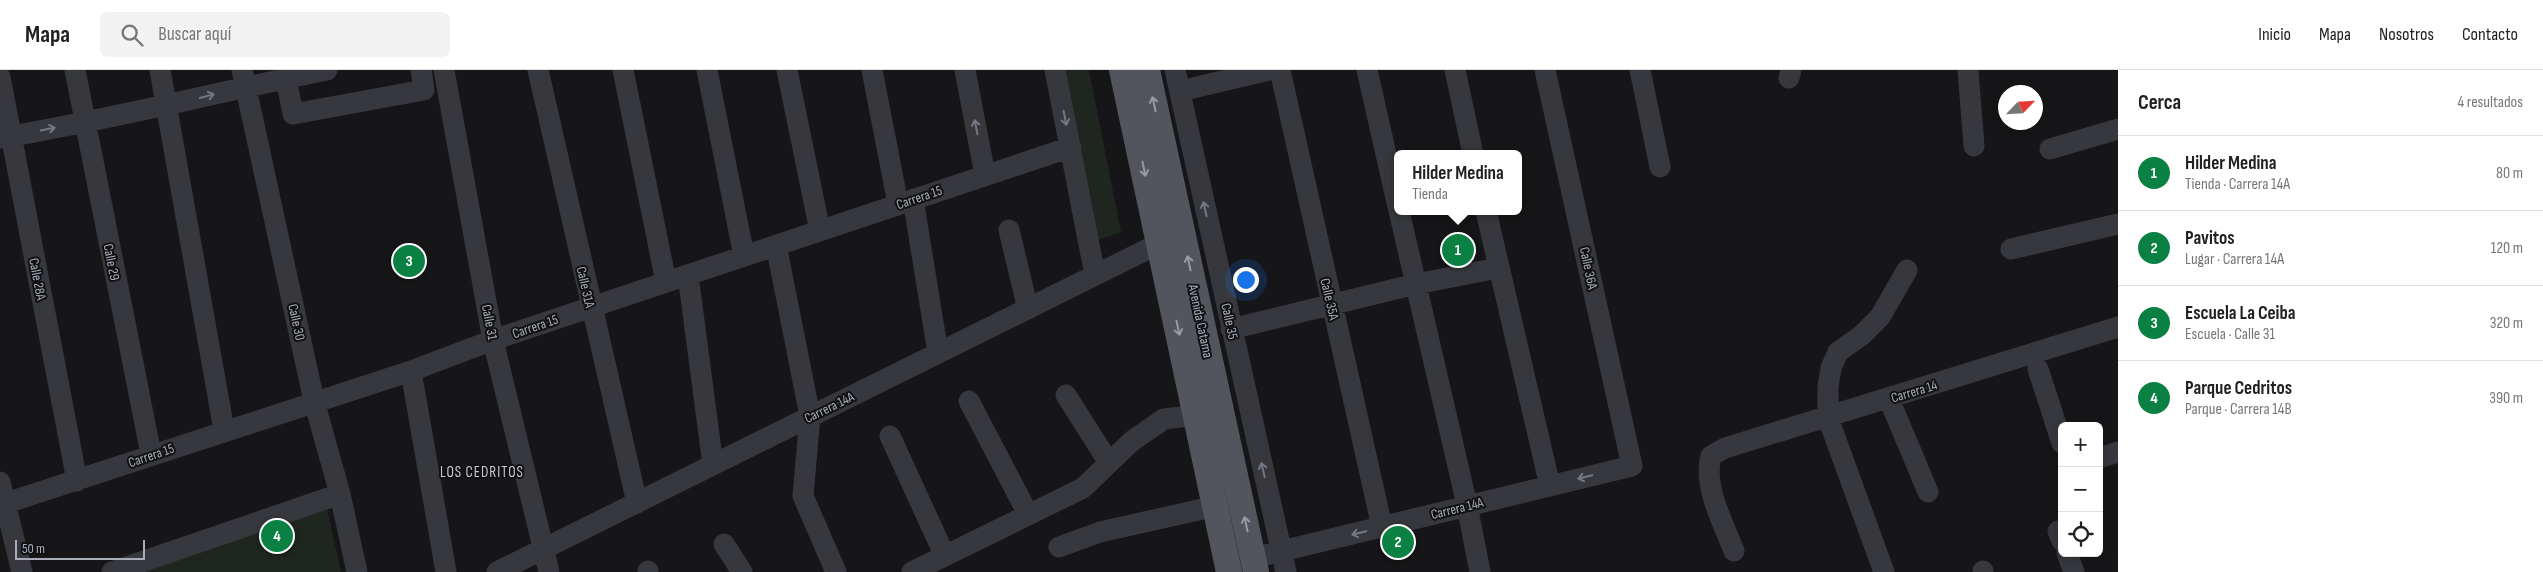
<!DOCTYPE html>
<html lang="es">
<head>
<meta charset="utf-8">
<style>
	:root { --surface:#fff; --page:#f2f2f2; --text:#222; --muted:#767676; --line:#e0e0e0; --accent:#0b8043 }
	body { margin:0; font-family:"Sofia Sans Condensed",sans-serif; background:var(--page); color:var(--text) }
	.controls { position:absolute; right:15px; bottom:15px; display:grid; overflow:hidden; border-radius:8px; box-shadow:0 2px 12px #0003 }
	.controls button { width:45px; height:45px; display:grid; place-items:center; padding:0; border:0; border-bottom:1px solid var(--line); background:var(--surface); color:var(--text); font:25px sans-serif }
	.compass { position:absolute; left:1998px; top:15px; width:45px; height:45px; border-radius:50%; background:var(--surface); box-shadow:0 2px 12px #0003; rotate:65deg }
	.scale { position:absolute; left:15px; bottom:12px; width:130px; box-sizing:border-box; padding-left:5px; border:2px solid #a8adb8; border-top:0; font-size:14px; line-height:18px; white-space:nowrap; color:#a8adb8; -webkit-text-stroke:4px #111113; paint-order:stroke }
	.you { position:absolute; left:1245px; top:209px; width:18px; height:18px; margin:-12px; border:4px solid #fff; border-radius:50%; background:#1a73e8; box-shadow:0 0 0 8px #1a73e833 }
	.badge { display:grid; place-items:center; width:32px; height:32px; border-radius:50%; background:var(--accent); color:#fff; font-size:16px; font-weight:700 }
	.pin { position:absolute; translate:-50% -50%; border:2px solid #fff; box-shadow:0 1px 5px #0006 }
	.popup { position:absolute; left:1394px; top:80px; width:128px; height:65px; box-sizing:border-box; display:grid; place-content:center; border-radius:8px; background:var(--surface); filter:drop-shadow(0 1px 4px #0005); font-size:16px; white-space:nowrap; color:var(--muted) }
	.popup b { font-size:19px; color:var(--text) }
	.popup::after { content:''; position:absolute; left:50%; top:100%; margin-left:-10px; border:10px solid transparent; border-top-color:var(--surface) }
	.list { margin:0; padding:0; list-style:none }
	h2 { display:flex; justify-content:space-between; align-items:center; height:65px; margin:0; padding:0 20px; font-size:21px }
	h2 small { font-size:16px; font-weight:400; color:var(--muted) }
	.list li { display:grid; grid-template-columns:32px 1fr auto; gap:15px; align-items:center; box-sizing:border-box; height:75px; padding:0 20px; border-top:1px solid var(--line) }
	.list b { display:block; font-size:19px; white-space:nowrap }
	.list p { margin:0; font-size:16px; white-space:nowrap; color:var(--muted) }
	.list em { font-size:16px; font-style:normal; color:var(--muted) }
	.icon { flex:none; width:28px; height:28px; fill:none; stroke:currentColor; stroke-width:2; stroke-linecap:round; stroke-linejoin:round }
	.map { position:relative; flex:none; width:2118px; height:502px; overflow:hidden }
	header { display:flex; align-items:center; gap:30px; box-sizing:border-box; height:70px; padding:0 25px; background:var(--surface); border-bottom:1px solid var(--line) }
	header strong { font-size:24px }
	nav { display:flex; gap:28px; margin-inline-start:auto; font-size:18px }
	.search { width:350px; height:45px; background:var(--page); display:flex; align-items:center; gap:12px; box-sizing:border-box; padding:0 18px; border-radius:8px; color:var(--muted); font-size:19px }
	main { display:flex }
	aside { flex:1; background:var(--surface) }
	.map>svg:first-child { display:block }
	.green { fill:#1e261f }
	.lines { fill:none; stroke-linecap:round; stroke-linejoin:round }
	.minor { stroke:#37383d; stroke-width:21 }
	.major { stroke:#53555c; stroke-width:26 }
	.oneway { stroke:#757881 }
	.oneway2 { stroke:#979ba6 }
	.labels { text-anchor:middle; stroke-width:4; stroke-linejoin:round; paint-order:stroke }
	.street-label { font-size:14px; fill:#a8adb8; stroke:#111113 }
	.neighbourhood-label { font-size:15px; letter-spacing:1px; fill:#c9ccd4; stroke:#111113 }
</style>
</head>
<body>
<header>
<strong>Mapa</strong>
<div class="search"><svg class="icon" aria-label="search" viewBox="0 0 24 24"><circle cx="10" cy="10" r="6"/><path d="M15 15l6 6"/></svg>Buscar aquí</div>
<nav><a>Inicio</a><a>Mapa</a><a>Nosotros</a><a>Contacto</a></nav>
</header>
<main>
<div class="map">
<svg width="2118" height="502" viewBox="0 0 2118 502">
	<rect width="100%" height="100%" fill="#161618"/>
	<path class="green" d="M1062,0H1089L1121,162L1096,171Z
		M325,430L341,502H119Z"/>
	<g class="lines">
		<path class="minor" d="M75,0L151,384
			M160,0L224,360
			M242,0L314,331L340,424L357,502
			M444,0L493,270L549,502
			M538,0L637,433
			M623,0L666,212
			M707,0L744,186
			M787,0L820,161
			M872,0L898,134
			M965,0L985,105
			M1055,0L1095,205
			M1175,0L1286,502
			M1280,0L1382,457
			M1367,0L1398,137
			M1455,0L1473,84
			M1640,0L1660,97
			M1968,0L1974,76
			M0,7L77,411
			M286,8L293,44L424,20L421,0
			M1789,8L1791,0
			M1180,21L1269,0
			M0,68C110,50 218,22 327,0
			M2050,79L2118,59
			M913,129L938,283
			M1399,141L1467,435L1480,502
			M1486,141L1550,416
			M1009,160L1028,239
			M776,175L810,346L803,426L836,502
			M2011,179L2118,154
			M688,205L713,395
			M1231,259L1416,214L1498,198
			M2038,299L2062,373
			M411,301L446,502
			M1066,325L1109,393
			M1889,329L1928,422
			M969,331L1028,444
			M890,366L945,486
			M2099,388L2118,382
			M0,412L22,502
			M0,435L411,301L493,270L1071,77
			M2058,461L2062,471
			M724,474L742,502
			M1059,477L1100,462L1216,436
			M1734,481C1723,452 1703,417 1711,386L1725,378L2118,257
			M2067,483L2074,502
			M1253,488L1632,396L1545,0
			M648,501V502
			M1983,501V502
			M112,502L340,424
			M497,502L1160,173
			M912,502L1083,418L1132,371L1164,349L1197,345
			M1884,502L1828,348V317L1831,298L1838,282L1862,265L1880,247L1907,200"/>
		<path class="major" d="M1122,0L1229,502
			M1147,0L1256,502"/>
	</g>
	<defs><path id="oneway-shaft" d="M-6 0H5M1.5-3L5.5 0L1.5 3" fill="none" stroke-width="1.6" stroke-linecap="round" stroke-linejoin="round" transform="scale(1.25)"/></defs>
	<g class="oneway">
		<use href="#oneway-shaft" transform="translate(207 26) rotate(-15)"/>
		<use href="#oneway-shaft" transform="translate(1065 48) rotate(79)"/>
		<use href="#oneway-shaft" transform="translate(976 57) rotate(-101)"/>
		<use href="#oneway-shaft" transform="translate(48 59) rotate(-12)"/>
		<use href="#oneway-shaft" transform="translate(1205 139) rotate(-102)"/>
		<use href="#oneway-shaft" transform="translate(1263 400) rotate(-103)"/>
		<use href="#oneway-shaft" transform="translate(1585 407) rotate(167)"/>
		<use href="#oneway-shaft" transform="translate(1359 463) rotate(166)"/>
	</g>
	<g class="oneway2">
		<use href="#oneway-shaft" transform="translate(1154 34) rotate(-102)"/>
		<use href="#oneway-shaft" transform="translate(1144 99) rotate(78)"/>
		<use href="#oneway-shaft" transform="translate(1189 193) rotate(-102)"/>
		<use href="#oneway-shaft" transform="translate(1178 258) rotate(78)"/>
		<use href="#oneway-shaft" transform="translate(1246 454) rotate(-102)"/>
	</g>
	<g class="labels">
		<g class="street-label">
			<text transform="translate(919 127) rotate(-19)" y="5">Carrera 15</text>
			<text transform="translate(112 192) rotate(79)" y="5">Calle 29</text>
			<text transform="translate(1589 198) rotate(78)" y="5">Calle 36A</text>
			<text transform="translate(38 209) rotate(79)" y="5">Calle 28A</text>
			<text transform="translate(586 217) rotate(77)" y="5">Calle 31A</text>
			<text transform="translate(1330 229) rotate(77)" y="5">Calle 35A</text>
			<text transform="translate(1201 251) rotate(78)" y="5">Avenida Catama</text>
			<text transform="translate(1230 251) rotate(78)" y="5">Calle 35</text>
			<text transform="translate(297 252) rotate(78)" y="5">Calle 30</text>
			<text transform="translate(490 252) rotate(79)" y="5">Calle 31</text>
			<text transform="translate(535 256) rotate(-19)" y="5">Carrera 15</text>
			<text transform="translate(1914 321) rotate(-17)" y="5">Carrera 14</text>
			<text transform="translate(829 337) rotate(-26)" y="5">Carrera 14A</text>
			<text transform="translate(151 385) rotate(-19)" y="5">Carrera 15</text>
			<text transform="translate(1457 438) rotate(-14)" y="5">Carrera 14A</text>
		</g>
		<g class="neighbourhood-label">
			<text x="482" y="407">LOS CEDRITOS</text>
		</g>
	</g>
</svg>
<div class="controls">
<button>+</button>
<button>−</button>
<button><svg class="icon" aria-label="locate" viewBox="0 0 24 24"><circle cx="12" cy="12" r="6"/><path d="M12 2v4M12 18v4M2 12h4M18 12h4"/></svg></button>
</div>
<svg class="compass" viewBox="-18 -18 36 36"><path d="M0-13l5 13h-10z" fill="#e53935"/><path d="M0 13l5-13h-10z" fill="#767676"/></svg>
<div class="scale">50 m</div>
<div class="you"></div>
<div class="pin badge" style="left:1458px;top:180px">1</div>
<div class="popup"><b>Hilder Medina</b>Tienda</div>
<div class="pin badge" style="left:1398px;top:472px">2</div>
<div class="pin badge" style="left:409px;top:191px">3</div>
<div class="pin badge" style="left:277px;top:466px">4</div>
</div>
<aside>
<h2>Cerca<small>4 resultados</small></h2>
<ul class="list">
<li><span class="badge">1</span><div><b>Hilder Medina</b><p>Tienda · Carrera 14A</p></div><em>80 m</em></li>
<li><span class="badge">2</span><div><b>Pavitos</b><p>Lugar · Carrera 14A</p></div><em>120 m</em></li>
<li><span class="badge">3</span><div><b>Escuela La Ceiba</b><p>Escuela · Calle 31</p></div><em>320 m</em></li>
<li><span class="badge">4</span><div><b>Parque Cedritos</b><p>Parque · Carrera 14B</p></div><em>390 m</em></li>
</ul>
</aside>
</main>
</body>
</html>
